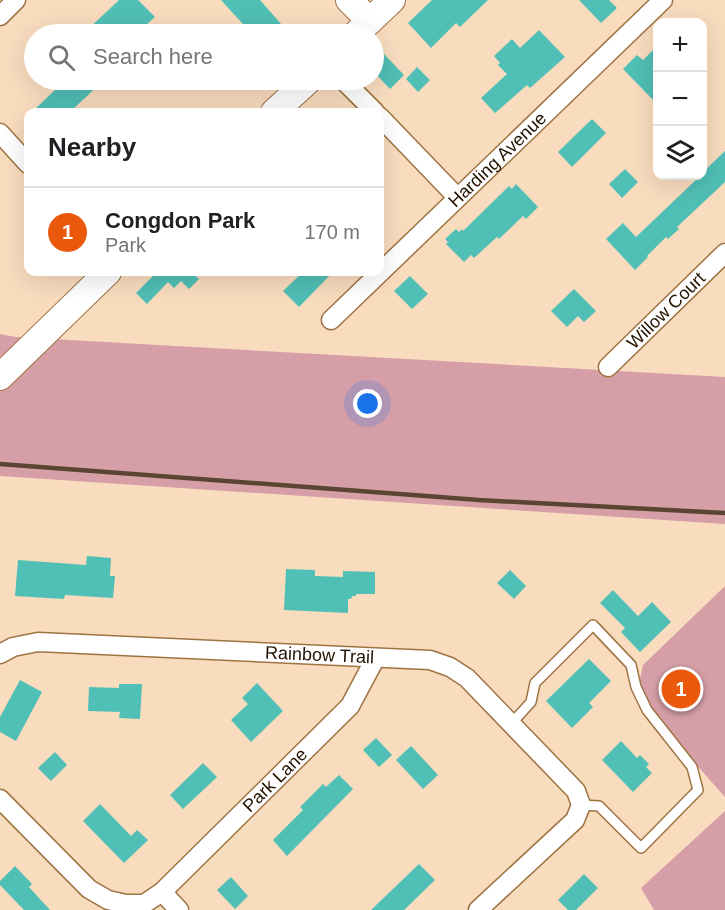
<!DOCTYPE html>
<html lang="en">
<head>
<meta charset="utf-8">
<style>
	:root { --surface:#fff; --page:#f2f2f2; --text:#202124; --muted:#757577; --line:#e0e0e0; --accent:#ea580c }
	body { margin:0; font-family:Arial,sans-serif; background:var(--page); color:var(--text) }
	.controls { position:absolute; right:18px; top:18px; display:grid; overflow:hidden; border-radius:12px; box-shadow:0 6px 24px #0002 }
	.controls button { width:54px; height:54px; display:grid; place-items:center; padding:0; border:0; border-bottom:2px solid var(--line); background:var(--surface); color:var(--text); font:30px sans-serif }
	.you { position:absolute; left:368px; top:404px; width:21px; height:21px; margin:-15px; border:4px solid #fff; border-radius:50%; background:#1a73e8; box-shadow:0 0 0 9px #1a73e833 }
	.badge { display:grid; place-items:center; width:39px; height:39px; border-radius:50%; background:var(--accent); color:#fff; font-size:20px; font-weight:700 }
	.pin { position:absolute; translate:-50% -50%; border:3px solid #fff; box-shadow:0 2px 6px #0006 }
	.list { margin:0; padding:0; list-style:none }
	h2 { display:flex; justify-content:space-between; align-items:center; height:78px; margin:0; padding:0 24px; font-size:26px }
	h2 small { font-size:20px; font-weight:400; color:var(--muted) }
	.list li { display:grid; grid-template-columns:39px 1fr auto; gap:18px; align-items:center; box-sizing:border-box; height:90px; padding:0 24px; border-top:2px solid var(--line) }
	.list b { display:block; font-size:22px; white-space:nowrap }
	.list p { margin:0; font-size:20px; white-space:nowrap; color:var(--muted) }
	.list em { font-size:20px; font-style:normal; color:var(--muted) }
	.icon { flex:none; width:33px; height:33px; fill:none; stroke:currentColor; stroke-width:2; stroke-linecap:round; stroke-linejoin:round }
	.map { position:relative; flex:none; width:725px; height:910px; overflow:hidden }
	.search { position:absolute; background:var(--surface); box-shadow:0 6px 24px #0002; left:24px; top:24px; width:360px; height:66px; display:flex; align-items:center; gap:15px; box-sizing:border-box; padding:0 21px; border-radius:33px; color:var(--muted); font-size:22px }
	.panel { position:absolute; background:var(--surface); box-shadow:0 6px 24px #0002; left:24px; top:108px; width:360px; height:168px; border-radius:12px }
	.map>svg:first-child { display:block }
	.green { fill:#d69fa8 }
	.building { fill:#50bfb6 }
	.lines { fill:none; stroke-linecap:round; stroke-linejoin:round }
	.lane-casing { stroke:#9e7342; stroke-width:12 }
	.street-casing { stroke:#9e7342; stroke-width:21 }
	.secondary-casing { stroke:#9e7342; stroke-width:28 }
	.lane { stroke:#fff; stroke-width:9 }
	.street { stroke:#fff; stroke-width:18 }
	.secondary { stroke:#fff; stroke-width:26 }
	.rail { stroke:#594531; stroke-width:4.5 }
	.labels { text-anchor:middle; stroke-width:4.5; stroke-linejoin:round; paint-order:stroke }
	.street-label { font-size:18px; fill:#231201; stroke:#ffebd7 }
</style>
</head>
<body>
<div class="map">
<svg width="725" height="910" viewBox="0 0 725 910">
	<rect width="100%" height="100%" fill="#f9dcbe"/>
	<path class="green" d="M0,334L16,337L725,377V524L0,476Z
		M725,586V797L636,697L643,665Z
		M725,811V910H654L641,888Z"/>
	<path class="building" d="M119,0H138L155,17L136,34H83Z
		M221,0H260L281,24L269,34H252Z
		M432,0H488L460,27L456,23L431,48L408,23Z
		M579,0H609L617,8L601,23Z
		M539,30L565,57L530,88L527,85L495,113L481,98L507,74L498,65L500,63L494,56L512,39L520,48Z
		M657,46V104L623,69L637,55L643,60Z
		M384,54L404,75L390,89L374,72V64Z
		M417,67L430,80L418,92L406,79Z
		M51,80H104L70,112H32L58,87Z
		M592,119L606,133L572,167L558,152Z
		M725,151V182L677,227L679,229L668,239L666,237L647,256L648,257L635,270L606,239L623,223L636,237L700,176H702V173Z
		M625,169L638,182L622,198L609,184Z
		M516,184L538,207L526,219L523,216L499,239L497,237L474,258L471,255L464,262L446,244L448,242L445,239L456,229L459,232L462,229L463,231L509,186L512,189Z
		M157,272H191L199,279L189,289L181,281L174,288L168,282L147,304L136,293Z
		M303,272H333L299,307L283,291Z
		M410,276L428,294L412,309L394,291Z
		M574,289L596,311L584,322L578,316L567,327L551,311Z
		M87,556L111,558L110,576H115L113,598L65,595L64,599L15,596L18,560L86,565Z
		M286,569L315,570V576L343,577V571L375,572V594H356V596H352L351,599H348V613L284,610Z
		M510,570L526,586L514,599L497,583Z
		M613,590L638,616L652,602L671,622L640,652L621,632L625,628L600,603Z
		M589,659L611,681L589,703L593,707L572,728L546,701Z
		M20,680L42,692L16,741L0,732V717Z
		M257,683L283,711L251,742L231,720L248,704L242,698Z
		M119,684H142L140,719L119,718L120,712L88,711L89,687L119,688Z
		M376,738L392,755L379,767L363,750Z
		M621,741L637,758L640,755L649,764L646,767L652,773L633,792L602,760Z
		M411,746L438,775L423,789L396,760Z
		M55,752L67,765L51,781L38,768Z
		M203,763L217,777L183,809L170,795Z
		M339,775L353,789L287,856L273,840L303,810L300,807L323,784L326,787Z
		M100,804L131,836L137,830L148,840L124,863L83,821Z
		M419,864L435,880L404,910H371Z
		M15,866L32,884L29,887L50,910H24L0,885V881Z
		M584,874L598,888L576,910H568L558,900Z
		M231,877L248,896L235,909L217,890Z"/>
	<g class="lines">
		<defs>
			<path id="lane" d="M511,724L531,702L535,683L593,625L631,665L636,687L647,710L692,767L698,790L641,848L599,806L581,805"/>
			<g id="street">
				<path d="M0,16L16,0"/>
				<path d="M343,80L375,112"/>
				<path d="M380,117L457,197"/>
				<path d="M0,133L28,164"/>
				<path id="s1" d="M331,320L663,0"/>
				<path id="s2" d="M608,367L725,253"/>
				<path id="s3" d="M0,654L13,647L38,642L430,660L450,667L467,678L576,791L581,805L575,820L478,910"/>
				<path d="M0,799L89,889L108,900L126,904H144L162,892L179,910"/>
				<path id="s4" d="M162,892L350,706L375,659"/>
			</g>
			<path id="secondary" d="M349,0L370,21
				M356,34L392,0
				M274,112L309,80
				M0,377L108,272"/>
		</defs>
		<use href="#lane" class="lane-casing"/>
		<use href="#street" class="street-casing"/>
		<use href="#secondary" class="secondary-casing"/>
		<use href="#lane" class="lane"/>
		<use href="#street" class="street"/>
		<use href="#secondary" class="secondary"/>
		<path class="rail" d="M0,464L479,500L725,513"/>
	</g>
	<g class="labels">
		<g class="street-label">
			<text dy="6" stroke="none"><textPath href="#s1" startOffset="231">Harding Avenue</textPath></text>
			<text dy="6" stroke="none"><textPath href="#s2" startOffset="81">Willow Court</textPath></text>
			<text dy="6" stroke="none"><textPath href="#s3" startOffset="322">Rainbow Trail</textPath></text>
			<text dy="6" stroke="none"><textPath href="#s4" startOffset="159">Park Lane</textPath></text>
		</g>
	</g>
</svg>
<div class="controls">
<button>+</button>
<button>−</button>
<button><svg class="icon" aria-label="layers" viewBox="0 0 24 24"><path d="M12 4l9 5-9 5-9-5zM3 14l9 5 9-5"/></svg></button>
</div>
<div class="you"></div>
<div class="pin badge" style="left:681px;top:689px">1</div>
<div class="search"><svg class="icon" aria-label="search" viewBox="0 0 24 24"><circle cx="10" cy="10" r="6"/><path d="M15 15l6 6"/></svg>Search here</div>
<section class="panel">
<h2>Nearby<small></small></h2>
<ul class="list">
<li><span class="badge">1</span><div><b>Congdon Park</b><p>Park</p></div><em>170 m</em></li>
</ul>
</section>
</div>
</body>
</html>
